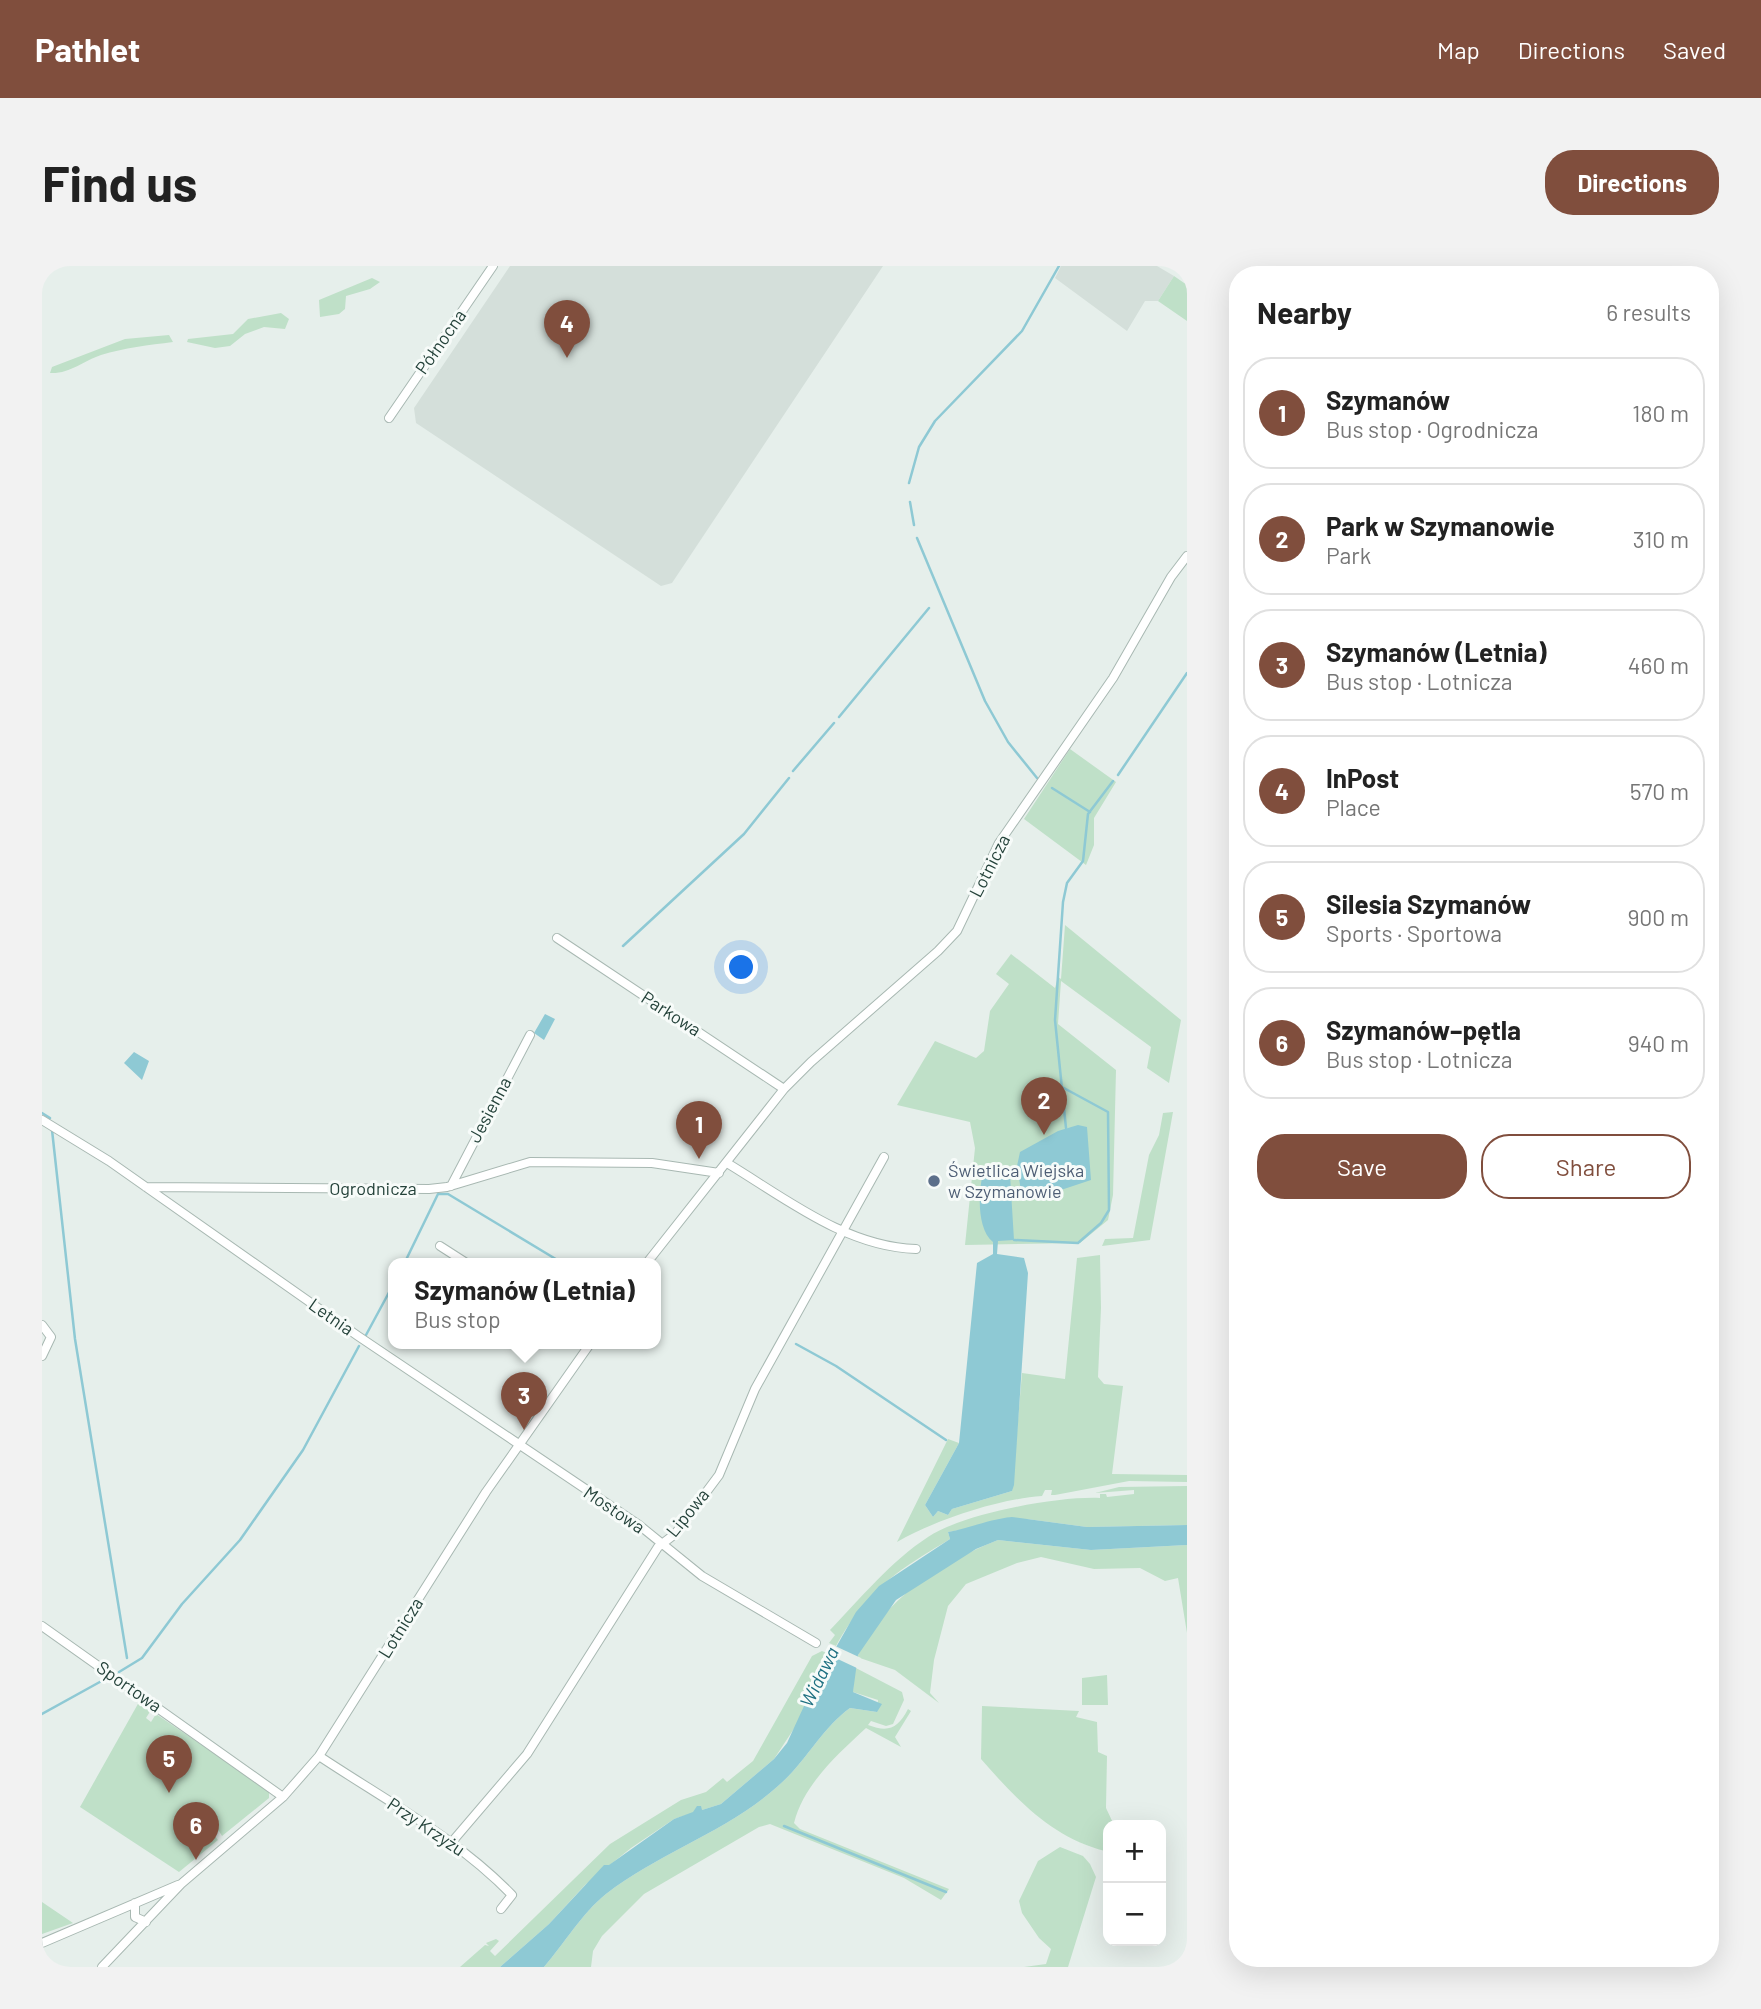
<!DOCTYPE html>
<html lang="en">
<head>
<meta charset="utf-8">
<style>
	:root { --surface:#fff; --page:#f2f2f2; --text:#222; --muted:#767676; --line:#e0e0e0; --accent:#804e3d }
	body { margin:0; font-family:Barlow,sans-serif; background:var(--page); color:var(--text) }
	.controls { position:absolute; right:21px; bottom:21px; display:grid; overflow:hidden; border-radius:14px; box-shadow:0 7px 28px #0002 }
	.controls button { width:63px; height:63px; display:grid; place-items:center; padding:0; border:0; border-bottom:2px solid var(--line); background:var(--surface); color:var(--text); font:35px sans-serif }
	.you { position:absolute; left:700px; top:702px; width:24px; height:24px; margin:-18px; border:5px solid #fff; border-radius:50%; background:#1a73e8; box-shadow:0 0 0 10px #1a73e833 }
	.badge { display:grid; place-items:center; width:46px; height:46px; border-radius:50%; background:var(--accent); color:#fff; font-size:23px; font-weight:700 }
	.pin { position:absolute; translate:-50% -58px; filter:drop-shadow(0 2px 4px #0008) }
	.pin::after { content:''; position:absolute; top:37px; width:24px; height:21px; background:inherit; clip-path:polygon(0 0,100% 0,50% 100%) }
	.popup { position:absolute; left:346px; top:992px; width:273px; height:91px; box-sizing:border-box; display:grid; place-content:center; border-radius:14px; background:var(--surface); filter:drop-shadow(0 2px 5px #0005); font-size:23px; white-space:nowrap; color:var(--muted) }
	.popup b { font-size:26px; color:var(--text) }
	.popup::after { content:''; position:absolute; left:50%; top:100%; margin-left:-14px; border:14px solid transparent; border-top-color:var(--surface) }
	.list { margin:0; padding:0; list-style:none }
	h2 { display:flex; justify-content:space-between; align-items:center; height:91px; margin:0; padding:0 28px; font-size:30px }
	h2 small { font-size:23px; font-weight:400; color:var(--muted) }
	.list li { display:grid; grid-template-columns:46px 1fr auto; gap:21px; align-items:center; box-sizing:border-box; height:112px; margin:0 14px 14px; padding:0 14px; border:2px solid var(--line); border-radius:28px }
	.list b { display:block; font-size:26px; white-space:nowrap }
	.list p { margin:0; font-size:23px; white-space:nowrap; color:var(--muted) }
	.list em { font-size:23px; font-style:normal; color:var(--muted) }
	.actions { display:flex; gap:14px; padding:21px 28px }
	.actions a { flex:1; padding:16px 0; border:2px solid var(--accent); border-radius:28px; text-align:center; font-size:24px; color:var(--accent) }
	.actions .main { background:var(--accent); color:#fff }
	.map { position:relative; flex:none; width:1145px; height:1701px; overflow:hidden; border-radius:28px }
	header { display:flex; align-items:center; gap:42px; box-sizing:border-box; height:98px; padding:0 35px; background:var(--accent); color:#fff }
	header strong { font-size:33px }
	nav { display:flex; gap:38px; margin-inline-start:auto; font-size:24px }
	.intro { display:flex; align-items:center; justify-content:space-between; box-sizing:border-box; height:168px; padding:0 42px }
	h1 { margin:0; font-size:49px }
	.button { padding:18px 32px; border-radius:28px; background:var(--accent); color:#fff; font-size:24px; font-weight:700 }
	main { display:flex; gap:42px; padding:0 42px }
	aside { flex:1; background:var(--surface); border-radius:28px; box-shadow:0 7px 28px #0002 }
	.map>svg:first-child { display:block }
	.built { fill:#d4dfda }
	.green { fill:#bfe0c8 }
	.water { fill:#8ec9d4 }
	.pier { fill:#e6efeb }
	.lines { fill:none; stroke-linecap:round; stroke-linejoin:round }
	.stream { stroke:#8ec9d4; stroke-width:2.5 }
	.street-casing { stroke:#a8b8b2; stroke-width:10 }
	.street { stroke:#fff; stroke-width:8 }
	.service-dot { fill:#5c6f8a; stroke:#f7fbf9; stroke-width:2.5 }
	.labels { text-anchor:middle; stroke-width:6; stroke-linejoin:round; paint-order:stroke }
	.street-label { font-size:18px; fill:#24423a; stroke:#f7fbf9 }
	.service-label { font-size:18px; fill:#4e5e75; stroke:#f7fbf9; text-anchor:start }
	.water-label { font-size:19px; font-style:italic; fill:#1c6f80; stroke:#f7fbf9 }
</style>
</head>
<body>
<header>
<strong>Pathlet</strong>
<nav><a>Map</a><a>Directions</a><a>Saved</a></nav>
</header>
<div class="intro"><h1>Find us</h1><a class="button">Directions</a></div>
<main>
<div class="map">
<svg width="1145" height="1701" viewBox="0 0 1145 1701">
	<rect width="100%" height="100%" fill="#e6efeb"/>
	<path class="built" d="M468,0H841L630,317L619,320L374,157L372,142Z
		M1019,0H1115L1132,10L1116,35H1103L1085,65L1013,12Z"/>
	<path class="green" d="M1132,10L1145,19V55L1116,35Z
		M330,12L338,16L328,23L304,30L303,43L297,48L278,51L277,34Z
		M239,47L247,53L243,63L222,61L203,68L188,80L173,82L145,76L146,73L191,68L206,53Z
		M127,69L131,76C107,79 82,82 59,89C41,95 28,108 8,107L10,101L83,73Z
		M1028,483L1074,516L1052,552V579L1044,599L982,553Z
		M1023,659L1139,754L1127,817L1105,802L1109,781L1019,715L1016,758L1074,804L1071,929L1066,954L1038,977L923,979L933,882L928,856L855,839L893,775L934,792L942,785L948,745L967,718L954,708L969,688L1013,722L1016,711L1019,713Z
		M1131,846L1108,974L1060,980L1063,973L1091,972L1107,889L1117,869L1121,847Z
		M1058,989L1059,1042L1056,1111L1062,1118L1081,1120L1070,1208L1145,1209V1216L1087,1215L1013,1229H1009L1010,1224H1003L1000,1230C957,1233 893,1254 855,1276L906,1173L917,1177L883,1239L891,1251L896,1245L906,1249L910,1243L970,1225L980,1107L1023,1113L1035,992Z
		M1145,1220V1259L1045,1261L985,1253L906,1266L908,1273C852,1307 827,1322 794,1380L787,1377L793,1369L788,1364C819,1332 849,1295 886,1271C922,1247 1017,1230 1058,1232V1228H1064L1065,1231L1092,1228V1224L1053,1227L1077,1221Z
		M956,1274L1049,1284L1145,1279V1367L1136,1312L1123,1315L1098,1302L1052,1303L999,1291L975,1297L924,1318L906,1340L892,1394L888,1427L897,1437L853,1404L815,1391C843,1332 896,1298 956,1274Z
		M780,1385L789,1389L757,1455L732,1493L679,1538L632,1553L589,1582L543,1619L507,1658L458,1701H418L443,1679L447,1680L444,1677L454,1673L457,1675L448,1685L453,1690L568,1578L639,1534L664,1526L681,1512L685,1516L711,1495L770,1390Z
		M812,1401L860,1426L862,1434L851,1458L844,1460L829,1455L826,1459C847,1467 856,1462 866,1443L869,1445L853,1471L859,1481L824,1462C795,1489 762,1518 752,1557L758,1563L907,1623L899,1634L862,1612L728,1558L717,1561L602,1628L560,1670L551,1685L549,1701H502C522,1678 540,1647 564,1628C618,1586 685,1566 736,1520C763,1497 780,1462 808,1442L835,1446L836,1434L811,1426Z
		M1065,1409L1066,1439H1040V1412Z
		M97,1436L109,1444L104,1452L109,1456L114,1448L227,1525V1532L180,1570L177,1565L172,1569L176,1574L137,1606L38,1541Z
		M940,1440L1037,1445L1034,1451L1055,1456L1056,1486L1065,1490L1064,1542L1072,1559H1066V1580L1063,1585C1010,1572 974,1533 939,1493Z
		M1018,1581L1041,1590L1048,1598L1054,1611L1026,1701H982L1004,1698L1009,1683L997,1672L980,1647L977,1635L996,1595Z
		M0,1636L31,1657L0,1668Z"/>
	<path class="water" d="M503,748L513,753L502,774L492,767Z
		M92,786L107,795L100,814L82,797Z
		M1036,859L1045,861L1049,914L1001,930L980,931L975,900L978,886L1016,865Z
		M961,906L968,909L972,974L956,975L955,988L982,992L986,1007L972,1219L970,1225L910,1243L906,1249L896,1245L891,1251L883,1239L917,1177L935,997L951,988V976C935,964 936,926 941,908Z
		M970,1251L1045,1261L1145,1259V1279L1049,1284L956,1274L934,1283L854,1334L816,1389L811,1426L840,1438L835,1446L808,1442C780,1462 763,1497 736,1520C685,1566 618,1586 564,1628C540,1647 522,1678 502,1701H458L507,1658L562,1599H567L632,1553L651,1546L655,1540H659L660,1544L679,1538L732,1493L745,1477L768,1427L814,1346L837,1320L908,1273L906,1266C926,1263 947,1253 970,1251Z"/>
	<path class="pier" d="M791,1379L819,1392L817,1403L785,1388Z"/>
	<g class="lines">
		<path class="stream" d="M867,217L877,181L893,155L980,65L1017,0
			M868,236L872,259
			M875,272L943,435L966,476L995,512
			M797,451L887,342
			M751,505L792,457
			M1076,509L1145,407
			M1010,522L1048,546
			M581,680L702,568L747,512
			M0,847L8,852
			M1024,862L1013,754L1021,636L1025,617L1041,595L1046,548L1071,515
			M10,864L33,1073L85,1392
			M972,974L1036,977L1059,957L1067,944L1066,846L1020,821
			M362,998L396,928H406L522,998
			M324,1069L351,1019
			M754,1078L794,1100L904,1174
			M77,1406L100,1392L140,1338L198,1274L261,1184L317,1080
			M0,1448L65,1412
			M742,1560L904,1626"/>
		<defs>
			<path id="street" d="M347,152L451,0
				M515,672L742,823
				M0,854L67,895L316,1070L597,1259L660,1310L774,1377
				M685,897C743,932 804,981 874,983
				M409,920L488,769
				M104,921L387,923L405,921L488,896L610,897L677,907
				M398,980L426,998
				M604,998L742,823L769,796L896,685L915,665L957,577L1071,412L1129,311L1145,290
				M0,1059L9,1071L0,1090
				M0,1360L241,1531
				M277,1490C343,1534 415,1572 470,1629L459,1643
				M409,1577L485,1488L616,1281L633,1268L677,1209L713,1123L842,891
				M93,1637V1651L104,1656
				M0,1677L136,1619
				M60,1701L139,1618L241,1531L277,1490L444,1226L548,1078"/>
		</defs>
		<use href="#street" class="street-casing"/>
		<use href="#street" class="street"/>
	</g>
	<circle class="service-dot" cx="892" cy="915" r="7"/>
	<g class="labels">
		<g class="street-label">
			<text transform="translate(399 76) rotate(-55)" y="6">Północna</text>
			<text transform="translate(948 600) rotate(-63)" y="6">Lotnicza</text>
			<text transform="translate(629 748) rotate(33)" y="6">Parkowa</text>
			<text transform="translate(448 844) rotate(-62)" y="6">Jesienna</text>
			<text x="331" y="929">Ogrodnicza</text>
			<text transform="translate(289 1051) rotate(35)" y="6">Letnia</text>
			<text transform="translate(572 1244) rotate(34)" y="6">Mostowa</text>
			<text transform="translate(646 1247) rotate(-51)" y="6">Lipowa</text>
			<text transform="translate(359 1362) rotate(-58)" y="6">Lotnicza</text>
			<text transform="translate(87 1421) rotate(35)" y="6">Sportowa</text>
			<text transform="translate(384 1561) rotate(34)" y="6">Przy Krzyżu</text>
		</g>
		<g class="service-label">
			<text x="906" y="911">Świetlica Wiejska<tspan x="906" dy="21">w Szymanowie</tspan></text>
		</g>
		<g class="water-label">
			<text transform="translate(777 1411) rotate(-64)" y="7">Widawa</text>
		</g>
	</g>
</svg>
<div class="controls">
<button>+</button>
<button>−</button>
</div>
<div class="you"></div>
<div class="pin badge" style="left:657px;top:893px">1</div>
<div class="pin badge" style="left:1002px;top:869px">2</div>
<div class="pin badge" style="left:482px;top:1164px">3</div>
<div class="popup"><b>Szymanów (Letnia)</b>Bus stop</div>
<div class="pin badge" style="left:525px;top:92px">4</div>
<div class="pin badge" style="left:127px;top:1527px">5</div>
<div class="pin badge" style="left:154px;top:1594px">6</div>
</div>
<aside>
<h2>Nearby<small>6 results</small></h2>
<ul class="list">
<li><span class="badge">1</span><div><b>Szymanów</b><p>Bus stop · Ogrodnicza</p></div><em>180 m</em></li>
<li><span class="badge">2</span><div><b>Park w Szymanowie</b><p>Park</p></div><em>310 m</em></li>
<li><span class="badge">3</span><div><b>Szymanów (Letnia)</b><p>Bus stop · Lotnicza</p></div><em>460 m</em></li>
<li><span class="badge">4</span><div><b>InPost</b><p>Place</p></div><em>570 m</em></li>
<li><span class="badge">5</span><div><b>Silesia Szymanów</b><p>Sports · Sportowa</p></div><em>900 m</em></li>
<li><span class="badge">6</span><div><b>Szymanów–pętla</b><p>Bus stop · Lotnicza</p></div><em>940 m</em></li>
</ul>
<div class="actions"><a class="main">Save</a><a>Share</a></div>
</aside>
</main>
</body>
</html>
